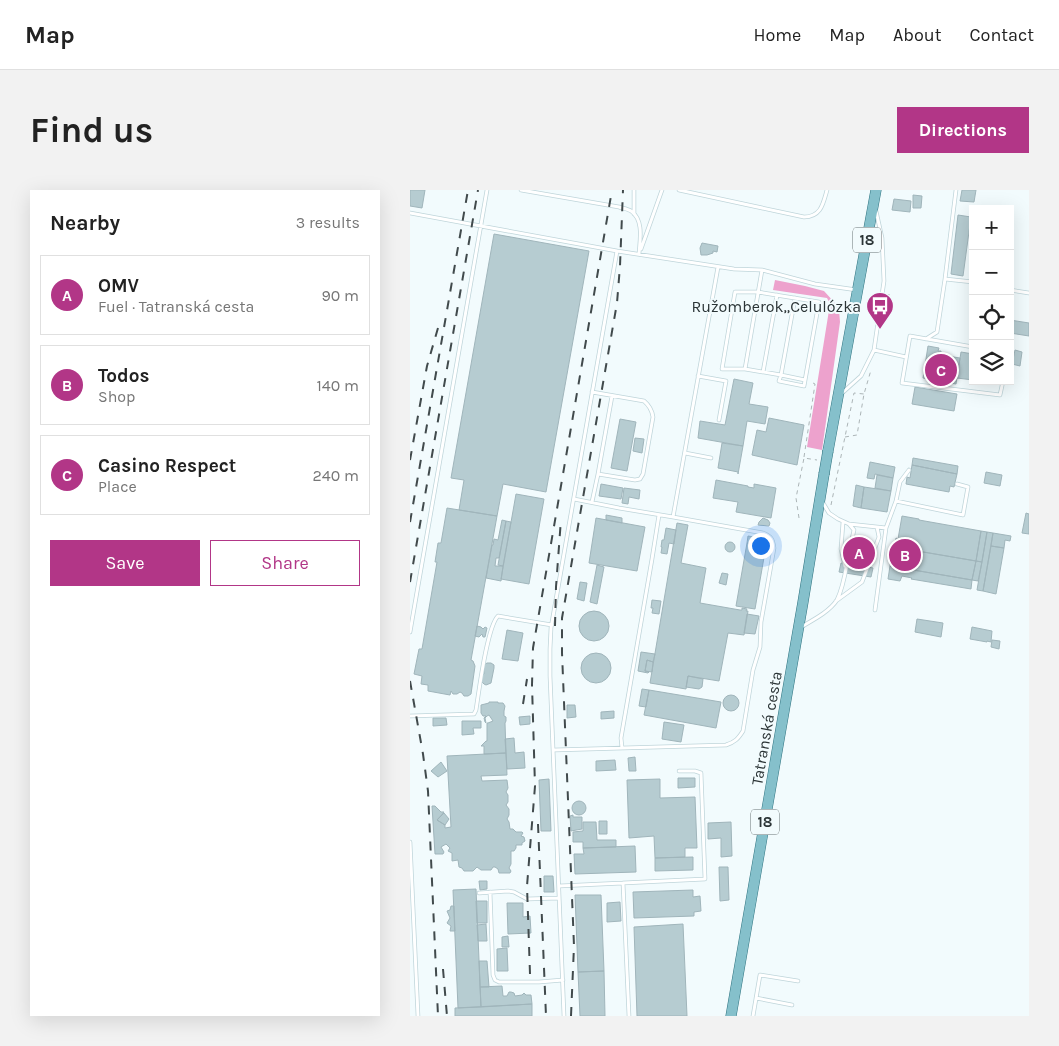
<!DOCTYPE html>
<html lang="en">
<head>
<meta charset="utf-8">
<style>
	:root { --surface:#fff; --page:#f2f2f2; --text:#222; --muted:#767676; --line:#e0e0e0; --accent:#b23687 }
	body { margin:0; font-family:Karla,sans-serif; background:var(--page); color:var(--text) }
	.controls { position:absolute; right:15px; top:15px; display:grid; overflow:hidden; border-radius:0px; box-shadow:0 5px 20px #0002 }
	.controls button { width:45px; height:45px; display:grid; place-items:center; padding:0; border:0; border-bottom:1px solid var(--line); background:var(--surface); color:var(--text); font:25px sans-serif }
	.you { position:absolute; left:350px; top:355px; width:18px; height:18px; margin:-12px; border:4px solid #fff; border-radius:50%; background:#1a73e8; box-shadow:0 0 0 8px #1a73e833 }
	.badge { display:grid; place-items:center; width:32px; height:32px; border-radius:50%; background:var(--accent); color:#fff; font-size:16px; font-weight:700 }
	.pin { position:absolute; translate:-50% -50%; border:2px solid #fff; box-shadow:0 1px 5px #0006 }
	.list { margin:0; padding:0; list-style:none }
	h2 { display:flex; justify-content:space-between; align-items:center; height:65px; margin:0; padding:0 20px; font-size:21px }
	h2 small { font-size:16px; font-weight:400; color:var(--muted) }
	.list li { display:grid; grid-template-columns:32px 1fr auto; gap:15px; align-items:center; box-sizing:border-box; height:80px; margin:0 10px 10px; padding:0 10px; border:1px solid var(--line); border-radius:0px }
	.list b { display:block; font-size:19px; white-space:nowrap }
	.list p { margin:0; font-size:16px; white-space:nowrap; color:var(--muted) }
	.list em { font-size:16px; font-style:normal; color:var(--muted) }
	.actions { display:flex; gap:10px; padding:15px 20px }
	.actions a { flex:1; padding:11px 0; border:1px solid var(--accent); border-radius:0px; text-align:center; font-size:18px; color:var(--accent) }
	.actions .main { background:var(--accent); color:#fff }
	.icon { flex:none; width:28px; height:28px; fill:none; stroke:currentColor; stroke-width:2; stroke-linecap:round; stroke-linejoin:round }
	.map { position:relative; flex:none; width:619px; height:826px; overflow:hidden; border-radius:0px }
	header { display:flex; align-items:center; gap:30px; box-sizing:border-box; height:70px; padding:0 25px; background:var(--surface); border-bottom:1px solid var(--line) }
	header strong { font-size:24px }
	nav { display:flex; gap:28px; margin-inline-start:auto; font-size:18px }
	.intro { display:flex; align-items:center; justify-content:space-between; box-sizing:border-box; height:120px; padding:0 30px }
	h1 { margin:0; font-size:35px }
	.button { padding:12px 22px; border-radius:0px; background:var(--accent); color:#fff; font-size:18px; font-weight:700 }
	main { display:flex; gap:30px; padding:0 30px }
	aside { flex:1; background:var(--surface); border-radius:0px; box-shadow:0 5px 20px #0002 }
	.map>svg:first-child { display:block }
	.forest { fill:#eda2cd }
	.building { fill:#b6ccd1; stroke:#a0b5bb }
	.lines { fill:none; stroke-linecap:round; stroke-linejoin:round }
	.service-casing { stroke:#bfd5da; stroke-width:4.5 }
	.primary-casing { stroke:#317481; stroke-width:11 }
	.path { stroke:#acb5b7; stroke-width:1; stroke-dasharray:4 4; stroke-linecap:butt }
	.service { stroke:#fff; stroke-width:3 }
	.primary { stroke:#85c0cb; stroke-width:10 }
	.rail { stroke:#414a4c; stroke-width:2; stroke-dasharray:9 9; stroke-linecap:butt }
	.primary-bridge-casing { stroke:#317481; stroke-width:11; stroke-linecap:butt }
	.primary-bridge { stroke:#85c0cb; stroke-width:10 }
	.labels { text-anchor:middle; stroke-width:4; stroke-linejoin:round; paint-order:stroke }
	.shield { fill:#f2fbfd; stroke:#677072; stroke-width:1 }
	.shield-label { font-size:15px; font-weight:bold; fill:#2b3436 }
	.poi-label { font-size:16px; fill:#2b3436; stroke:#f2fbfd; text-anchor:end }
	.street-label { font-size:16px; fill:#2b3436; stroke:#f2fbfd }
</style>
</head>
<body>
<header>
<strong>Map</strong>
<nav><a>Home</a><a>Map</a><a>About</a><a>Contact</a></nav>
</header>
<div class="intro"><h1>Find us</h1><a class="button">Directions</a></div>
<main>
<aside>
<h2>Nearby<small>3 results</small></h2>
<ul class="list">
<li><span class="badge">A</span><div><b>OMV</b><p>Fuel · Tatranská cesta</p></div><em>90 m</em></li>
<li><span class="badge">B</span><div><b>Todos</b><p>Shop</p></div><em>140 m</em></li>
<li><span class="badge">C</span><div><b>Casino Respect</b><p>Place</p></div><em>240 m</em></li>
</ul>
<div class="actions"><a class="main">Save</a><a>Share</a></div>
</aside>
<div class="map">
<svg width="619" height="826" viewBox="0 0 619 826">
	<rect width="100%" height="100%" fill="#f2fbfd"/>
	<path class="forest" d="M365,90L395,96L414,101L424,112L429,120L430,132L412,260L397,257L420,114L417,108L363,100Z"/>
	<path class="building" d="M0,0H15L12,18L0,16Z
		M552,0H566L564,12L550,11Z
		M503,5L512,6L511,18H503Z
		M484,9L501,11L500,22L482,20Z
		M548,25L561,27L553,86L541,84Z
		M84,44L179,61L136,302L93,294L87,326L49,320L54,290L41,288Z
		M292,53L308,56L307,62L303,61V63L297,65H291L290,58Z
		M600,130L619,133V146L600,143Z
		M518,156L529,158L528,161H531V165L550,168L546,194L513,188Z
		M605,160L612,162L610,176L602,174Z
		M551,162L563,164V190L547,188Z
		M324,189L343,193L339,214L358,217L355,234L337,231L333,256L288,248L290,231L315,235Z
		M505,197L547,204L544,221L502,214Z
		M359,228L394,235L387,275L342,265L347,240L356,242Z
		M210,229L226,232L217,281L201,278Z
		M225,248L234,249L232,263L223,261Z
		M312,253L333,256L328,284V282L308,278Z
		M503,268L548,276L547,284L502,275Z
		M460,272L485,277L483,288L465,284L464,289L457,288Z
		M502,275L547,284L544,297L540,296L539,302L496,294L497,287L500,288Z
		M576,282L592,285L590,296L574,293Z
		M467,285L483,288L481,301L465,298Z
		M306,290L338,296V297L344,298V294L366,298L361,328L326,322L328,312L303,308Z
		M191,294L213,298L211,309L189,306Z
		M446,295L454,297L451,318L443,316Z
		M454,297L481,301L477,322L451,318Z
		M214,298L230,300L229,309L219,307L218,314L212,313Z
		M106,304L134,309L119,394L91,389Z
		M37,318L87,326L61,470L63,471L65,476L61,504L58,506H54L52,503L50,502L47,504H43L41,501L40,505L18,501V495L11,494L12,486L4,484L9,459H12L27,372H25L28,353H31Z
		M616,323L619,324V344L612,343Z
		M196,325L212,328V333L196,330Z
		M492,326L509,329V330L571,341L566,371L484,357L486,348L488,349Z
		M186,328L235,337L227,381L179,373Z
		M353,328L358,330L360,333L359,336L348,335L349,332Z
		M92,330L96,331L89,368H86L85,376H93L91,391L76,388L82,355H83L84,349L88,350Z
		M96,331L101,332L93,376L88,375Z
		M267,333L278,335L271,373L296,378L290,413L330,420H332V418L337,419L336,421H338L334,445L318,443L309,491L278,486L276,499L240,493Z
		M256,338L266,340L264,354L259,353L257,364L251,363L252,357H251L252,350H254Z
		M571,341L577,342L572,372L566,371Z
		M577,342L583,343L573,401L567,400Z
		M583,343L601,346L600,351L595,350L594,358L581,356Z
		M338,346L357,349L356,356L337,353Z
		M439,349L462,352L460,367L437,363V359L434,357L435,353L439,352Z
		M315 357a5 5 0 1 1 10 0a5 5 0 1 1-10 0Z
		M337,353L356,356L345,419L326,416Z
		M581,356L594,358L586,404L573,401Z
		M484,357L566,371L562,390L480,376V371H482Z
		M442,364L455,366L453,376L463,378L461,387L429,382L431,373L440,374Z
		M566,371L572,372L568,391L562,390Z
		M187,375L194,377L187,414L180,412Z
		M480,376L562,390L561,399L501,389L502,388L492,386L490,391L478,389Z
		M312,383L318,384L316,395L309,393Z
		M170,392L177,393L174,411L167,409Z
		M242,410L251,411L249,424L242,423L243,418H241Z
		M169 436a15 15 0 1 1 30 0a15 15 0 1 1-30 0Z
		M337,424L349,426L345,444L334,443Z
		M507,429L533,433L531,447L505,442Z
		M67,436L71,437L73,439L75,437L77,438L75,447H73L72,444L69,447L65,446Z
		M562,437L582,441L581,452L577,451V452L560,449Z
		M97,440L113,443L108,471L92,469Z
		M582,450L590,451L589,459L581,457Z
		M231,462L245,464L243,472L237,470L235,481L239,482L238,483L228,481Z
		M171 478a15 15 0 1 1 30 0a15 15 0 1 1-30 0Z
		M237,470L243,472L242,482L235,481Z
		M77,473H81L84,475V478L81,493L76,495L74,494L71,491L72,486L74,484V475Z
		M278,486L293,489L292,497L289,499L276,497Z
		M232,499L239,500L236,517L229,516Z
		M239,500L311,512L306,538L234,525Z
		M313 513a8 8 0 1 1 16 0a8 8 0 1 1-16 0Z
		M79,512H88V513H93L95,516L94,521V526L96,527V531L95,533L96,563L74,564V556H71L76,551H77V533H78L83,531L79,525L77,526L75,528L76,533L75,532L74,528L76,526H73L71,523V515L79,513Z
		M157,515H165L166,527L157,528Z
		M204,521V528L191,529V522Z
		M120,526V534L110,535L109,527Z
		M23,528H36L37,535L23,536Z
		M52,531H71V538H63L64,544L52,545Z
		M254,532L274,535L271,552L252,549Z
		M104,548L105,563L114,562L115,578L97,579L95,549Z
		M96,563L97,585L71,586L72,591L97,590L98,598L96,602L98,605V612L96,615L99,619V625L97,629L99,632L100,639H103L106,642H112L113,643L111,646L114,647L115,651L112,653V655H106V658L104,661H101V674L99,678L101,681L100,683H89L88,679L85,677H83L81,680H71L67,677L63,681H54L52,678L49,677L48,670L42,671V663L38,661L40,658L36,654L31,657L34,662L33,664H25L22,616H25L31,622H34L27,630L35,635V638L41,637L37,566Z
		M225,567L226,581H219L218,568Z
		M205,570L206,580L186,581V571Z
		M31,572L37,581L28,587L21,581Z
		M268,588H285V597L268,598Z
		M139,589L141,641H131L129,590Z
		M250,589V608L285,607L287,658H275V667L245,668L244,646L219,648L217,590Z
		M162 618a7 7 0 1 1 14 0a7 7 0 1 1-14 0Z
		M34,623L39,629L35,635L27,630Z
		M163,625V627H172V639L161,641L160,626Z
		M189,631H197V644H189Z
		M173,632H186L187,650H206V657L173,658V652H163V642L173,641Z
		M321,632L322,666L311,667V648L298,649V633Z
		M225,656L226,682L165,684L164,664H174L173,658Z
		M283,667V680L245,681V668Z
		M309,677H318L319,710L310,711Z
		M134,686H143L144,702H134Z
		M69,691H77V699L70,700Z
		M66,699L71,817L48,818L43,700Z
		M283,700V707L290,706L291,721L284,722V726L224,728L223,702Z
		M165,705H191L194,781L168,782Z
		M66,711H77V733H67Z
		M210,712L211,731L197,732V713Z
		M97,713H113V727L120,726L121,743L98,744Z
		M41,716H44L45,741H40L41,736L37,733L40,728L37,721L40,720Z
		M76,734L77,751H68L67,735Z
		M273,734L277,826H227L224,737Z
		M98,746L99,757H92V747Z
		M97,758L98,781H87V759Z
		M69,771H77L79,797H70Z
		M194,781L195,826H170L168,782Z
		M92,796L93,806H97L99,802H101L104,803L105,806L112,805L114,803L116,805H121L122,814L71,817L70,797Z
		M122,814V826H45V818Z"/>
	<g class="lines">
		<defs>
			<path id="service" d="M111,0L209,17C212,18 218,19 221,21C234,30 230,50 229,64
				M224,0V24
				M269,0L394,27C411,27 413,14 417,0
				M546,0L535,89L563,92
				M0,23L207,61
				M231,59L252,0
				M600,100L619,103
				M385,108L371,185L395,190
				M516,149L527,142L535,89
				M563,157L500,146L492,193L590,205L593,191
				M464,160L496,167
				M335,179H312L325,102H348L409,112L394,196L369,191L371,185L335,179L352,80
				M353,182L367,105
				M288,186L316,191L309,230
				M431,204L451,186L464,160L474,91L472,48L466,21
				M275,263L301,268
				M188,284L202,206
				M164,309L209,318L263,327L308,77
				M486,311L490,292L499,280
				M182,312L188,284L225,290L230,289L233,284L243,227C242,220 240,216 234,211L182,202
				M413,313L419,323L428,329L439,334L444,340L442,349
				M433,332L431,359L435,376
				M476,338L486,311L553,325L558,297L547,294
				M426,411L452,392L469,347L467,337L439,334
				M465,420L476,338L467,337
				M391,437C403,430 419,422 427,410C434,396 436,378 439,363
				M0,442L77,0
				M0,526L64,524L66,520C69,501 77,437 88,426L142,435
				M212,558L211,548L242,369L249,325
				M144,560L316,555C325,552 328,549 333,541L343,480L350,457L351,432L364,358C363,349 361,346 353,343L263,327
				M0,652L8,826
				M149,696L213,693
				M80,702L83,785L85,790L89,792H129L153,790
				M69,703L98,701L104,702L117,709L149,708
				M346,808L382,815
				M154,826L140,486V459L141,438L207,61L324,79L352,80L405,94L447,100
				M219,826L213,693L295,689L291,583L285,581H269
				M343,826L350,785L388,791"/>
			<path id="primary" d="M418,261L466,0
				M321,826L393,412L414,284"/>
		</defs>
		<use href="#service" class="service-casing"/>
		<use href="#primary" class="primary-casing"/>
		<path class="path" d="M474,130L479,104
			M435,247L447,245L454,204L461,180
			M394,267L405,194L401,192
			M421,315L444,203L454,204
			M389,328L386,308L394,268L407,270"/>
		<use href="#service" class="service"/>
		<use href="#primary" class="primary"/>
		<path class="rail" d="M0,270L17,176L28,138
			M0,332L58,0
			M0,392L68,0
			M145,436L146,397L151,329
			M0,491L13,564L18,601L28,826
			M113,514L117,489
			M128,634L136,826
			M33,779L37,826
			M120,784L117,696L125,596L122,495L123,458L202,0
			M161,826L164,756L152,463V428L207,113L210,76L213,0"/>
		<defs>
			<path id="primary-bridge" d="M414,284L418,261"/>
		</defs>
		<use href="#primary-bridge" class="primary-bridge-casing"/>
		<use href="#primary-bridge" class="primary-bridge"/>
	</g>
	<defs>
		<symbol id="bus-pin" viewBox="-11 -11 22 30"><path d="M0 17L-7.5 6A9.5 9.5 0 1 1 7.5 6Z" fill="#b23687" stroke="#f2fbfd"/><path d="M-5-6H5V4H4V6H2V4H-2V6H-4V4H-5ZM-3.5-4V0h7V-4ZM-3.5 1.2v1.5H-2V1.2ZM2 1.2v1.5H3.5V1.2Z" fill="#fff"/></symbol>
	</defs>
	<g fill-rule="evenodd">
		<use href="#bus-pin" x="454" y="100" width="32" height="43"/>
	</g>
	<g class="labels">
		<g class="shield">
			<rect x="443" y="37.5" width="28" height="25" rx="4"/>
			<rect x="341" y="619.5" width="28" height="25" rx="4"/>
		</g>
		<g class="shield-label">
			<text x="457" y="55">18</text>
			<text x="355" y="637">18</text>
		</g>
		<g class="poi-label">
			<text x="451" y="122">Ružomberok,,Celulózka</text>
		</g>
		<g class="street-label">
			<text transform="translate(356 538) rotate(-80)" y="6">Tatranská cesta</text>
		</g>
	</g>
</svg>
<div class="controls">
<button>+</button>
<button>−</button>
<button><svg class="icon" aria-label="locate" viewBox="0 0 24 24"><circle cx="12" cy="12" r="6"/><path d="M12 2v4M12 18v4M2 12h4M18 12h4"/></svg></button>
<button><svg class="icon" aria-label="layers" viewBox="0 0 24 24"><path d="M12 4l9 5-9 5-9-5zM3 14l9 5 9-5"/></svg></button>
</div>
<div class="you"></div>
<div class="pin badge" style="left:449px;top:363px">A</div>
<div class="pin badge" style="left:495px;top:365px">B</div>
<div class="pin badge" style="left:531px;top:180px">C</div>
</div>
</main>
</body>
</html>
